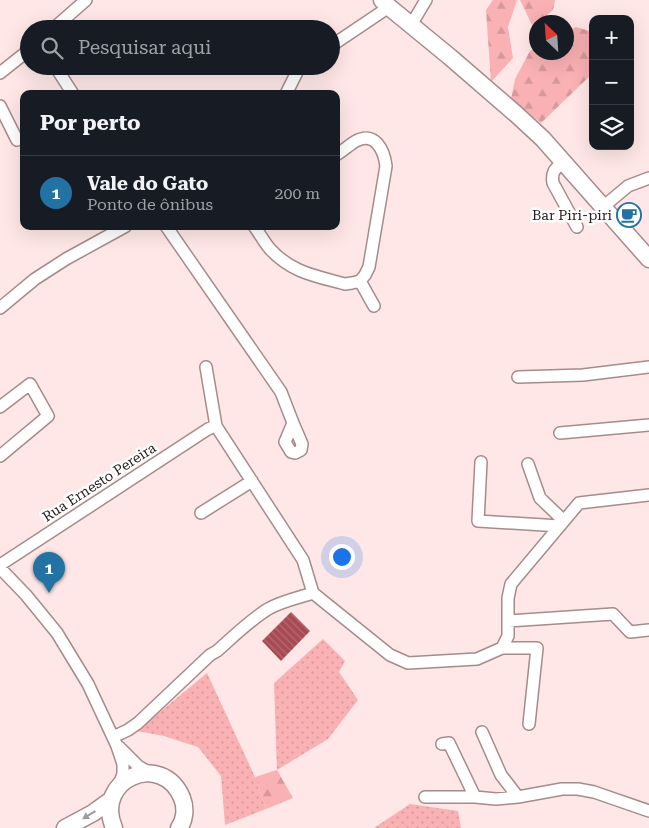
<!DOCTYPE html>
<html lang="pt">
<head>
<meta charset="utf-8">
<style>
	:root { --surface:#171b24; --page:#20242c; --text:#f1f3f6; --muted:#9ea1a6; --line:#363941; --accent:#2272a4 }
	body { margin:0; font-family:"Roboto Serif",serif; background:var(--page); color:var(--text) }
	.controls { position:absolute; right:15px; top:15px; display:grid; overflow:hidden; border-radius:10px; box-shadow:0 5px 20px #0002 }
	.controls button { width:45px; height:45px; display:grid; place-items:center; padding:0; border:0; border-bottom:1px solid var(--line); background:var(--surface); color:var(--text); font:25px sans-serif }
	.compass { position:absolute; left:529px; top:15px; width:45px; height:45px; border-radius:50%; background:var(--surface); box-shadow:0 5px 20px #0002; rotate:335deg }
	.you { position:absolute; left:341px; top:556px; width:18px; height:18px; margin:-12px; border:4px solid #fff; border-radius:50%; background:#1a73e8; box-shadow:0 0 0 8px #1a73e833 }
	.badge { display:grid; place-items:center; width:32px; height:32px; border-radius:50%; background:var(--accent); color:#fff; font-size:16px; font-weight:700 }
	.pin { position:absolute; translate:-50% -41px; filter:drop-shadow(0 1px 2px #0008) }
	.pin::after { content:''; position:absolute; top:26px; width:18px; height:15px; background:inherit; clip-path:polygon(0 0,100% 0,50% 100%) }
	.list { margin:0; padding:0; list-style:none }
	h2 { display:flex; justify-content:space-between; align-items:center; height:65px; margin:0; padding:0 20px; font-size:21px }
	h2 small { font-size:16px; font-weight:400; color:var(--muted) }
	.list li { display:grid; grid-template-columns:32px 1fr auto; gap:15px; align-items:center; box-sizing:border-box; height:75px; padding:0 20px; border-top:1px solid var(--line) }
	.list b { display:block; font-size:19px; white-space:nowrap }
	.list p { margin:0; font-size:16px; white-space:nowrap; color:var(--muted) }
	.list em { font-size:16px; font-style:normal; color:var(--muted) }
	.icon { flex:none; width:28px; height:28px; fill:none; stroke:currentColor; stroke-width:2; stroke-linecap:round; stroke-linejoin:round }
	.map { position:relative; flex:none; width:649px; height:828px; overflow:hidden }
	.search { position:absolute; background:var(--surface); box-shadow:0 5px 20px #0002; left:20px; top:20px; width:320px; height:55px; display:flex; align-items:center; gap:12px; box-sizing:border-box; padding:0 18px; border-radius:28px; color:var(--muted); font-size:19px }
	.panel { position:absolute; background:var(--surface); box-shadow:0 5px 20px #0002; left:20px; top:90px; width:320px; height:140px; border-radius:10px }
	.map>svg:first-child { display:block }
	.grass { fill:url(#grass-dots) }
	.forest { fill:url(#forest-firs) }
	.building { fill:url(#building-back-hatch) }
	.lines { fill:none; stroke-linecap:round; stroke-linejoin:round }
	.street-casing { stroke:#a68b8b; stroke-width:14 }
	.secondary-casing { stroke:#a68b8b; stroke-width:19 }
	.street { stroke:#fff; stroke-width:11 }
	.secondary { stroke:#fff; stroke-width:16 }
	.oneway { fill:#a09b9b }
	.labels { text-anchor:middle; stroke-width:5; stroke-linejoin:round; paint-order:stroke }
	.poi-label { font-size:14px; fill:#2b2021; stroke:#fff; text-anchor:end }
	.street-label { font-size:14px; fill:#2b2021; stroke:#fff }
</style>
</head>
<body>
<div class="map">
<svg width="649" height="828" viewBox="0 0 649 828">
	<defs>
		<pattern id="grass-dots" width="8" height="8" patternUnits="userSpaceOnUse" patternTransform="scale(1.25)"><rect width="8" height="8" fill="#f9b1b3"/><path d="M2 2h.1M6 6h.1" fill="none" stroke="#d6989a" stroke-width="1.8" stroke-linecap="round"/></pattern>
		<pattern id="forest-firs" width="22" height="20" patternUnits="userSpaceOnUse" patternTransform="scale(1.25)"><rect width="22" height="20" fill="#f9b1b3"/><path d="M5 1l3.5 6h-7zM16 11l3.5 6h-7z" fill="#d6989a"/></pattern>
		<pattern id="building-back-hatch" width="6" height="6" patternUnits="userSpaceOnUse" patternTransform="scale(1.25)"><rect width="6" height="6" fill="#a94952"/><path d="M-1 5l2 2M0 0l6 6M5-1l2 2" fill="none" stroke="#b06c72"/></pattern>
	</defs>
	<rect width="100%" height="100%" fill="#ffe7e7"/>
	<path class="grass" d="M323,639L345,661L339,672L358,700L328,739L277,770L274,683Z
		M207,673L255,777L266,809L225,825L221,776L198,747L164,736L137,731Z
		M410,804L458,811L461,828H374Z"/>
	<path class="forest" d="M493,0H517L508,27L513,58L491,82L486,10Z
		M520,0H555L553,10L533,27Z
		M576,27L593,32V73L541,123L511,99L515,79L530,51L536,47V52H566L567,32Z
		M277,770L293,798L266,809L255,777Z"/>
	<path class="building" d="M291,612L310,631L281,661L262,641Z"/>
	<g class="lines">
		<defs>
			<path id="street" d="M411,25L426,0
				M53,29L86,0
				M331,46L389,7
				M55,66L73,94
				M0,73L29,50
				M286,94L298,70L302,66
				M0,106L17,140
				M336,155C343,151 349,145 356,141C375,131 384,150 386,166L369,267L365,275L360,281
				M563,162C555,169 551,172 553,183L577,227
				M603,207L628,186L649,178
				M166,226L281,392L293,423
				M254,226C260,234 264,242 270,249C292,273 316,276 345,284L352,283L360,281
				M360,281L374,306
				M0,308L35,279L66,259L126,226
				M206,367L216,426L303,560L313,593
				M518,377L583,375L649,367
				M0,407L30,384L48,416L0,456
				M293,423L302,444L301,450L295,453L291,452L285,442Z
				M560,433L649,425
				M481,462L478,521L560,526
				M528,464L540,498L564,521
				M201,513L252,481
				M0,565L208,429L216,426
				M0,568L26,595L57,633L88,684L117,746L123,764V774L119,785
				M313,593L390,655L408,663L477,659L502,648L508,636V598L511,584L579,503L649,495
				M508,621L613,614L630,632L649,630
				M502,648H537L529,724
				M482,732L501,775L518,797
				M113,737L128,730L138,723L210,655L217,651C233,637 250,620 268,609C282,601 298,598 313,593
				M442,744L449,743L475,797
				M119,747L138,766L150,773
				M425,797H475L496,799L518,797L562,789H578L594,792L649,811"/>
			<path id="secondary" d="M382,0L389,7L450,57L516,114L543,139L649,259
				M65,828L93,813L111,800
				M114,828C93,779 162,750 182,798C186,808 185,820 179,828"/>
		</defs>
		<use href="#street" class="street-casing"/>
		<use href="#secondary" class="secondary-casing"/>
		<use href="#street" class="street"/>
		<use href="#secondary" class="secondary"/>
	</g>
	<defs><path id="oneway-solid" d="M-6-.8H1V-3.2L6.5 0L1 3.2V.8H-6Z" transform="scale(1.25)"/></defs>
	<use class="oneway" href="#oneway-solid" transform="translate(89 815) rotate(149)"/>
	<defs>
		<symbol id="cafe-ring" viewBox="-11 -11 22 22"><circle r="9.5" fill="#fff" stroke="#2272a4" stroke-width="1.5"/><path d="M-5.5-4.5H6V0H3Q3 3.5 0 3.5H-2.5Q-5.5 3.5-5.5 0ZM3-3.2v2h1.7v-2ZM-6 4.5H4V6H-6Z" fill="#2272a4"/></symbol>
	</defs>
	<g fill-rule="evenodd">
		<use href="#cafe-ring" x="615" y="201" width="28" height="28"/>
	</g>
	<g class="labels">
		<g class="poi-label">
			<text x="612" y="220">Bar Piri-piri</text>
		</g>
		<g class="street-label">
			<text transform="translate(99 482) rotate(-33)" y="5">Rua Ernesto Pereira</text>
		</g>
	</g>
</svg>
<div class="controls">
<button>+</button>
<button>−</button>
<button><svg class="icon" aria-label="layers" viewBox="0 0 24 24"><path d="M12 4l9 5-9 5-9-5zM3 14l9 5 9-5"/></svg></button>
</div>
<svg class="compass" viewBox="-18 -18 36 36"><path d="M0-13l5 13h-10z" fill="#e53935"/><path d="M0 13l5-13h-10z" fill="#9ea1a6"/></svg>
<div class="you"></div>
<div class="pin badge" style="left:49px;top:593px">1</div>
<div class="search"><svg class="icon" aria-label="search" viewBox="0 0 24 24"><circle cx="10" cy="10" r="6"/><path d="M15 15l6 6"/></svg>Pesquisar aqui</div>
<section class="panel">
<h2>Por perto<small></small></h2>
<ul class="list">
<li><span class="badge">1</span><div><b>Vale do Gato</b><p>Ponto de ônibus</p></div><em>200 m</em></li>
</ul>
</section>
</div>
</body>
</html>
